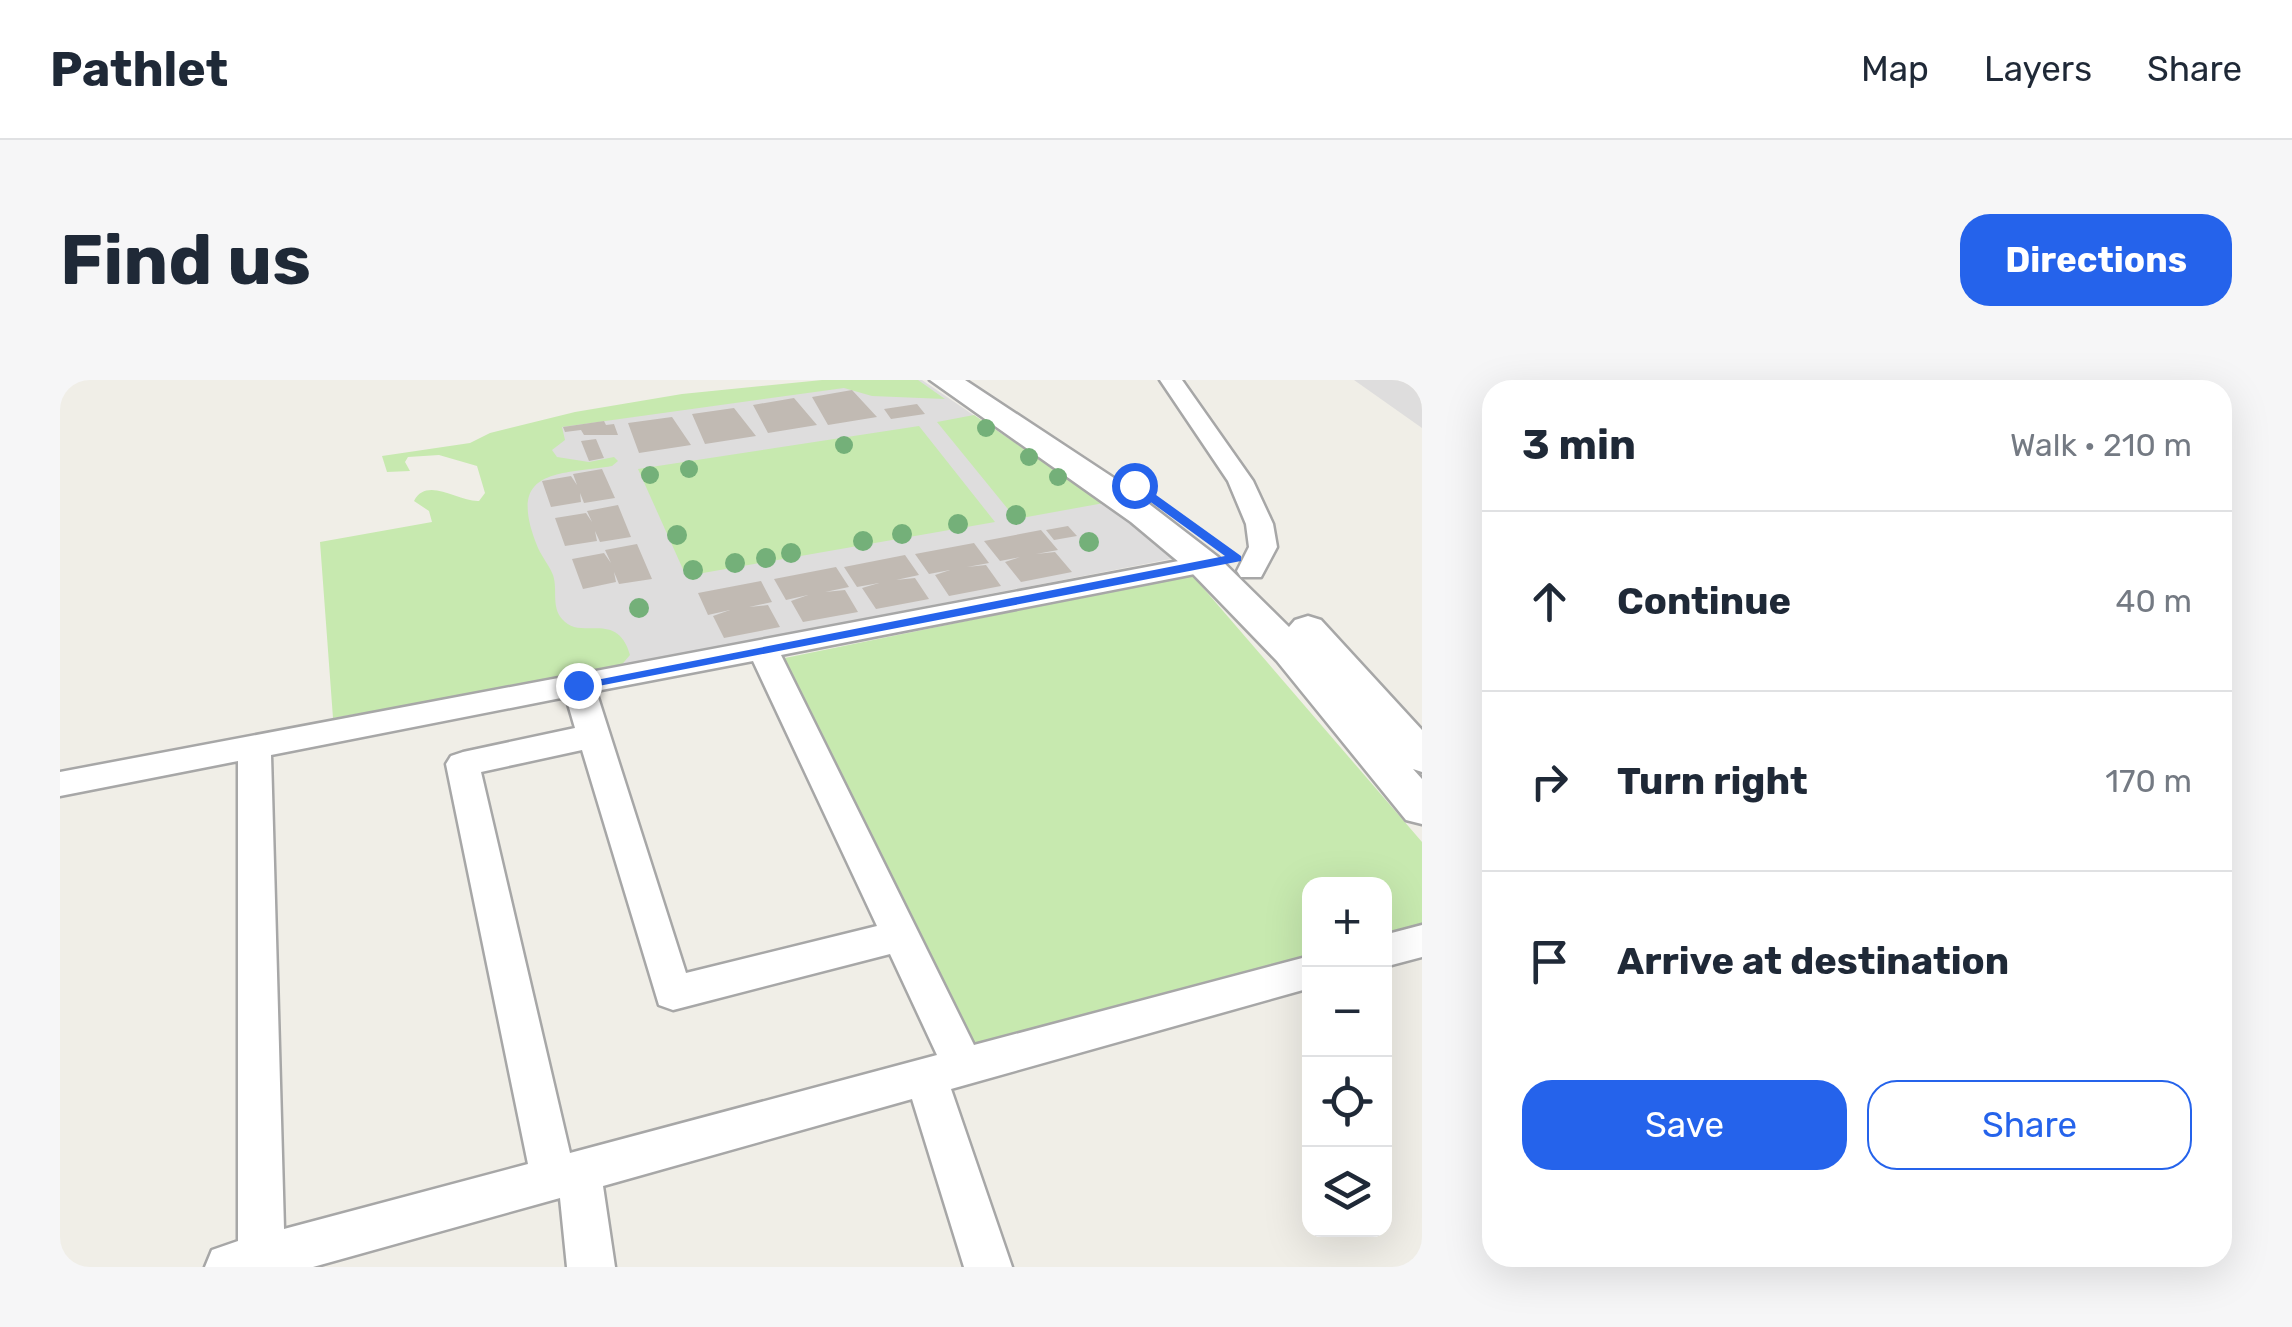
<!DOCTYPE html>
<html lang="en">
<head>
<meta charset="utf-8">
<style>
	:root { --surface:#fff; --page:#f6f6f7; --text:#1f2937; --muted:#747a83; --line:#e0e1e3; --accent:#2563eb }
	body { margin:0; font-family:Rubik,sans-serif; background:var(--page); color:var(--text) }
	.controls { position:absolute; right:30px; bottom:30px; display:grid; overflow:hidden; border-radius:20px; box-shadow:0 10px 40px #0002 }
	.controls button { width:90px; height:90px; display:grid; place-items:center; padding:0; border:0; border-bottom:2px solid var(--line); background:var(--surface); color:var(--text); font:50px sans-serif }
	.stop { position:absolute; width:30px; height:30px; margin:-22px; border:8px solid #2563eb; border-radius:50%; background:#fff }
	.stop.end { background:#2563eb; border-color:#fff; box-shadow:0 2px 10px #0008 }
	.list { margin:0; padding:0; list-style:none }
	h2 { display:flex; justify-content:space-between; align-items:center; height:130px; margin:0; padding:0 40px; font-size:42px }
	h2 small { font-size:32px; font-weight:400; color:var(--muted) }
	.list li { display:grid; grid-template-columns:65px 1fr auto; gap:30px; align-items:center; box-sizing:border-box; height:180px; padding:0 40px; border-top:2px solid var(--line) }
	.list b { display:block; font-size:38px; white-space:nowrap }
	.list em { font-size:32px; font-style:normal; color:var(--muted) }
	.actions { display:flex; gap:20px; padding:30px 40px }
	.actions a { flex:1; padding:22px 0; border:2px solid var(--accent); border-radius:30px; text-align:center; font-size:35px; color:var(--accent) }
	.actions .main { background:var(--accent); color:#fff }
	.icon { flex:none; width:55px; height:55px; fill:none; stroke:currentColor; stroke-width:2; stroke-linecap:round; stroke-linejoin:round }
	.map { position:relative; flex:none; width:1362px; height:887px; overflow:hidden; border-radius:30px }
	header { display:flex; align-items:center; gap:60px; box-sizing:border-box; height:140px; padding:0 50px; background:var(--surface); border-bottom:2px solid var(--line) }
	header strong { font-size:48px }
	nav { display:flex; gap:55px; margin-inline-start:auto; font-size:35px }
	.intro { display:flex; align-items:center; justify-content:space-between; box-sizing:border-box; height:240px; padding:0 60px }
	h1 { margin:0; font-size:70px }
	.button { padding:25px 45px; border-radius:30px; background:var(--accent); color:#fff; font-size:35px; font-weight:700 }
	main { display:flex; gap:60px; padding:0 60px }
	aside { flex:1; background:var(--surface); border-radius:30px; box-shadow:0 10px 40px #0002 }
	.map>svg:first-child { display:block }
	.residential { fill:#dedddd }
	.grass { fill:#c7e9af }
	.building { fill:#c1bab3 }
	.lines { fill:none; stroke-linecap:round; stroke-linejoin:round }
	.minor-casing { stroke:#a7a7a7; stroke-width:5 }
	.tertiary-casing { stroke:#a7a7a7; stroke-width:5 }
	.minor { fill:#fff; fill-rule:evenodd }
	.tertiary { fill:#fff; fill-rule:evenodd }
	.tree { fill:#74b079 }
	.route { fill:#2563eb }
</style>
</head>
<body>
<header>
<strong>Pathlet</strong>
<nav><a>Map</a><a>Layers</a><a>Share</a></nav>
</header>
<div class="intro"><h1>Find us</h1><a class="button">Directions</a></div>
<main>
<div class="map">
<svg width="1362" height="887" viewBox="0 0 1362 887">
	<rect width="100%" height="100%" fill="#f0eee7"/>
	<path class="residential" d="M799,0H862L1059,134L1116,178L502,297L438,53Z
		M1294,0H1362V48Z"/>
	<path class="grass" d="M762,0H858L885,19L812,16L784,8L502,47L505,60L492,70L497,77L529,82L554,77L558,81L552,86C497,95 445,88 478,168C482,177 489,185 493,195C498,210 491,226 502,239C521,262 557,229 570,275L559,288L273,338L260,162L372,142L369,131L354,121C367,96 398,122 419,121L425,113L417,86L379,75L348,77L345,82L350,91L327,92L322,76L410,63L430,53L515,32L622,14Z
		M914,35L1044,123L956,139L877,42Z
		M859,46L935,142L626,196L578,89Z
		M1132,195L1362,462V549L1325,559L1324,504H1250L1249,580L912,671L715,280Z"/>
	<path class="building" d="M792,10L817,37L768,45L752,17Z
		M734,18L757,45L708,53L693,25Z
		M857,24L865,34L831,39L824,29Z
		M674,28L696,56L645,64L632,34Z
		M612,37L631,65L579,73L568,43Z
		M544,41L546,45L554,44L558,55H524L521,50L505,52L503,47Z
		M536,59L544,78L529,81L521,61Z
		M542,89L555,118L524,123L520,113L521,122L491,127L482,101L511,96L517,105L513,94Z
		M558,125L571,157L540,162L535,151L537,161L505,166L495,138L526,133L532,142L527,131Z
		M1008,146L1017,156L994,160L986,150Z
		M981,150L998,170L976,174L995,172L1012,192L961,202L945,182L960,177L940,181L924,161Z
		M914,163L929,183L907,187L926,185L941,206L889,216L875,195L890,190L869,194L855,174Z
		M577,164L592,199L559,204L554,192L556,202L523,209L512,179L544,173L551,183L545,170Z
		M845,175L859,195L836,200L855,198L869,219L816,229L802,208L819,203L797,207L784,187Z
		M776,187L789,207L765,212L785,210L798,232L743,242L731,221L748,215L726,220L714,199Z
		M701,201L712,222L689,227L708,225L720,247L664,258L653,236L670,230L648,235L638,213Z"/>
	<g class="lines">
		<defs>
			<path id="minor" d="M1100,0H1122L1193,101L1213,144L1217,167L1201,197H1181L1177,191L1189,167L1186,144L1168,101Z
				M1145,176L1159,184L1155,190L721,275L914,665L1250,576V608L891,709L952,887H904L852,719L543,806L555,887H507L500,818L253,887H145L152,870L178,861V381L0,416V392ZM693,281L817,546L626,593L536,311ZM506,317L515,348L403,372L391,376L386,384L468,784L224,849L211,375ZM522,370L599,625L613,630L830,574L877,675L510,773L421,392Z
				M1362,545V577L1324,587V555Z"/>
			<path id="tertiary" d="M870,0H905L1063,104L1158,177L1229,247L1235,240L1248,236L1261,240L1362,350V392L1353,389L1362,399V444L1346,440L1217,281L1132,193L1071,142Z"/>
		</defs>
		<use href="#minor" class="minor-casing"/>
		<use href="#tertiary" class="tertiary-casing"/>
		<use href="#minor" class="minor"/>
		<use href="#tertiary" class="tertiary"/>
	</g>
	<g class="tree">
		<circle cx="926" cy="48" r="9"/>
		<circle cx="784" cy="65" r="9"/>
		<circle cx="969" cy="77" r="9"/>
		<circle cx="629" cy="89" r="9"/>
		<circle cx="590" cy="95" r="9"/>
		<circle cx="998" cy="97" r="9"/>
		<circle cx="956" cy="135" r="10"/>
		<circle cx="898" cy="144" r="10"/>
		<circle cx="842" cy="154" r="10"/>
		<circle cx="617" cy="155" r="10"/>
		<circle cx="803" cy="161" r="10"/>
		<circle cx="1029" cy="162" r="10"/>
		<circle cx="731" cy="173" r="10"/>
		<circle cx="706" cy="178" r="10"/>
		<circle cx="675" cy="183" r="10"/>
		<circle cx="633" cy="190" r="10"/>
		<circle cx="579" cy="228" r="10"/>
	</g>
	<path class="route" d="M1070,102H1078L1181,176V181L518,310L511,305L1165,176L1070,107Z"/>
</svg>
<div class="controls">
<button>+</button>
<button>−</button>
<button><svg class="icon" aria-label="locate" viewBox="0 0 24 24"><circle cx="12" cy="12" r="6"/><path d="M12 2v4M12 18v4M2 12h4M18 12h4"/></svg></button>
<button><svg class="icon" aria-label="layers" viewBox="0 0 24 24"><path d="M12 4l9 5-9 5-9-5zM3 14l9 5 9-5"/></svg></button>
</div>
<div class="stop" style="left:1074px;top:105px"></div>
<div class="stop end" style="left:518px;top:305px"></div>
</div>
<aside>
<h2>3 min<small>Walk · 210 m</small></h2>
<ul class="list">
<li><svg class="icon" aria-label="ahead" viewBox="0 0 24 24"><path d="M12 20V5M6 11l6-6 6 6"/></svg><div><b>Continue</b></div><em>40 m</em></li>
<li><svg class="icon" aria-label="right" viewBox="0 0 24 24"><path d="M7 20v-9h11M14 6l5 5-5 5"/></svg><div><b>Turn right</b></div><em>170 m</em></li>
<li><svg class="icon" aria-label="arrive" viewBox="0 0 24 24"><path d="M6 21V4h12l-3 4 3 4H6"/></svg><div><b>Arrive at destination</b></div></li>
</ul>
<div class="actions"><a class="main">Save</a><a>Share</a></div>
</aside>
</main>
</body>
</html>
